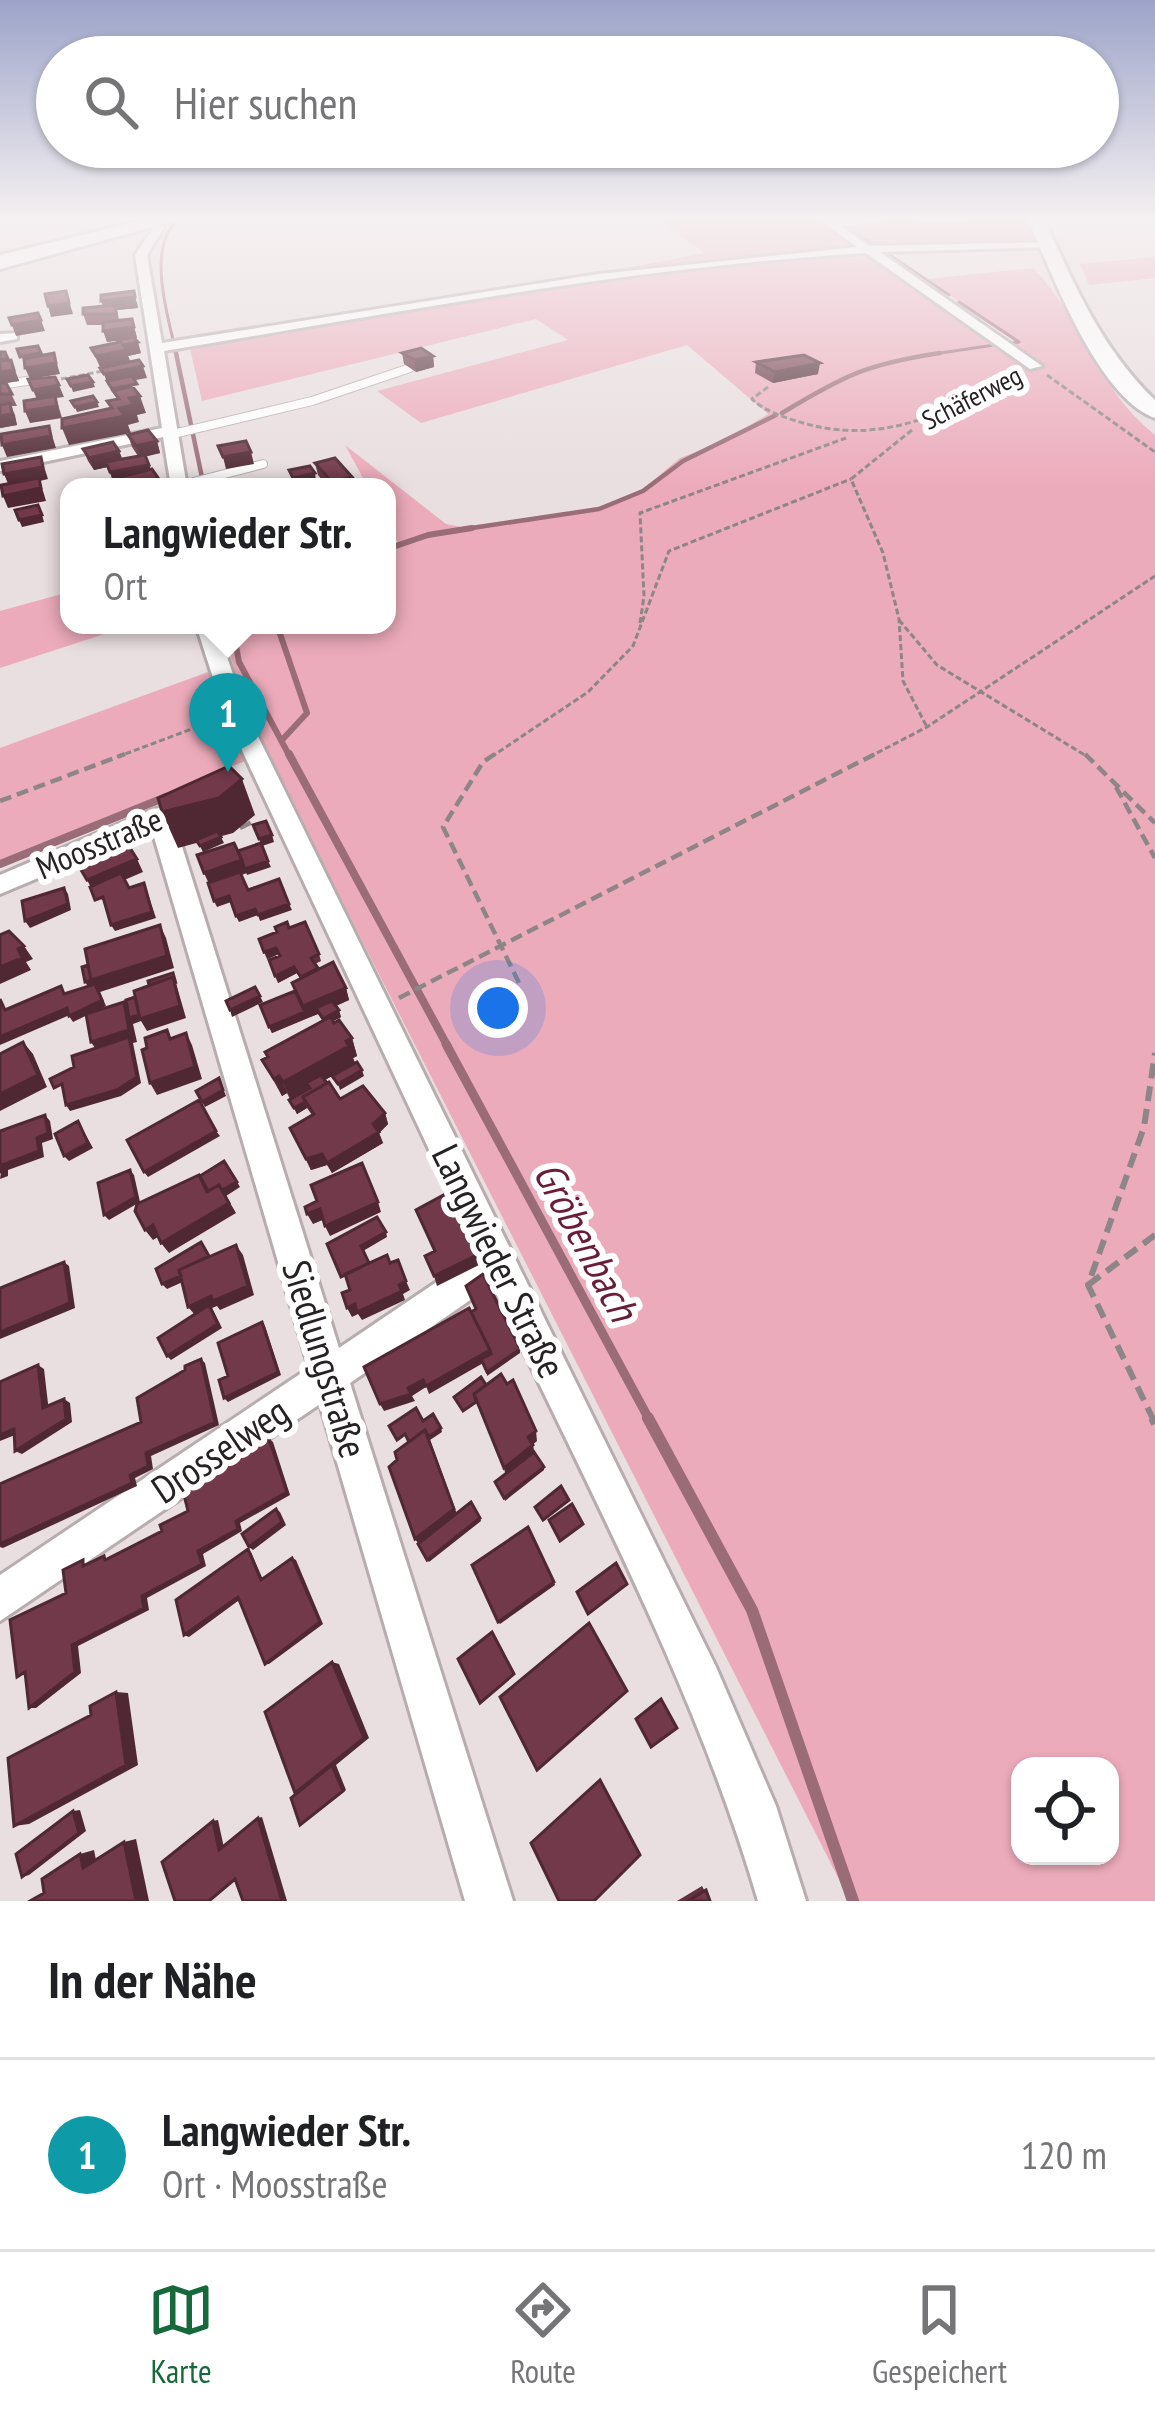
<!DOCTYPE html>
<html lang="de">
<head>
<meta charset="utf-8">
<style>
	:root { --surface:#fff; --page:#f6f6f6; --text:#202124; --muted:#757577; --line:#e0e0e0; --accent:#16693a }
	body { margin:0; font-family:"PT Sans Narrow",sans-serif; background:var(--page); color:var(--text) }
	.controls { position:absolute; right:36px; bottom:36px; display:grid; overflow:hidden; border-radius:24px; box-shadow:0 3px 9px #0004 }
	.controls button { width:108px; height:108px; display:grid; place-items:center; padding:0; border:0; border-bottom:3px solid var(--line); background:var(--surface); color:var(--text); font:60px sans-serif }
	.you { position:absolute; left:498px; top:1008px; width:42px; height:42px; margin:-30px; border:9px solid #fff; border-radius:50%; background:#1a73e8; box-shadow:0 0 0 18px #1a73e833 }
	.badge { display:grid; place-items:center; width:78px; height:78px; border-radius:50%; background:var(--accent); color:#fff; font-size:39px; font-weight:700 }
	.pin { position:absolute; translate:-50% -99px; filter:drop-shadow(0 3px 6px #0008) }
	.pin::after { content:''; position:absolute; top:63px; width:42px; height:36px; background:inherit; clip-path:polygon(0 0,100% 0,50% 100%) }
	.popup { position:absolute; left:60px; top:478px; width:336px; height:156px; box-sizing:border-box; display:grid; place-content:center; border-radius:24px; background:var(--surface); filter:drop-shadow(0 3px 9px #0005); font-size:39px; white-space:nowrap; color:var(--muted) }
	.popup b { font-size:45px; color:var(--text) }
	.popup::after { content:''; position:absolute; left:50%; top:100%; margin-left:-24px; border:24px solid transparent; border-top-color:var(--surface) }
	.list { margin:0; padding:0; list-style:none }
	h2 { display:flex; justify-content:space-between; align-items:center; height:156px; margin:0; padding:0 48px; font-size:51px }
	h2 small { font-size:39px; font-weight:400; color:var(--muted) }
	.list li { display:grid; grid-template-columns:78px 1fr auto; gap:36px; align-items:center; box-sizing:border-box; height:192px; padding:0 48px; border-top:3px solid var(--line) }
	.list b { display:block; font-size:45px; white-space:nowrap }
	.list p { margin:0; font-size:39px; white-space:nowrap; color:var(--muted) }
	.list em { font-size:39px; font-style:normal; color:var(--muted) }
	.icon { flex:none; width:66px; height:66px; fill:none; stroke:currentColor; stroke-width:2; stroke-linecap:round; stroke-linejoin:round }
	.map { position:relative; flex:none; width:1155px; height:1901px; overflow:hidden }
	.search { position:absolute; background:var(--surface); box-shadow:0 3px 9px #0004; left:36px; right:36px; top:36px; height:132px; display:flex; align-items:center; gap:30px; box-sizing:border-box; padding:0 42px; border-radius:66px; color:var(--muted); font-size:45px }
	.sheet { height:348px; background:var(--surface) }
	nav { display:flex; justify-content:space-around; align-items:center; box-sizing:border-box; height:168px; border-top:3px solid var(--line); background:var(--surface); font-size:33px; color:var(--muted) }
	nav a { display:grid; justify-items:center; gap:6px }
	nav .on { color:var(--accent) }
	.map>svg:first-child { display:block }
	.green { fill:#ecabbb; fill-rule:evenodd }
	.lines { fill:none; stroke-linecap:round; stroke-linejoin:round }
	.stream-far5 { stroke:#9a6c77; stroke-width:3 }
	.stream-far4 { stroke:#9a6c77; stroke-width:4.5 }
	.stream-far3 { stroke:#9a6c77; stroke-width:6 }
	.stream-far2 { stroke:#9a6c77; stroke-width:8 }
	.stream-far1 { stroke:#9a6c77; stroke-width:9 }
	.stream { stroke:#9a6c77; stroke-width:12 }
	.lane-far1-casing { stroke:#b7adaf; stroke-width:9 }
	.lane-casing { stroke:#b7adaf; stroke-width:10 }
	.street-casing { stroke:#b7adaf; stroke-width:6 }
	.secondary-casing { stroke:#b7adaf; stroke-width:6 }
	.highway-casing { stroke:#b7adaf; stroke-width:6 }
	.path-far3 { stroke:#8d8587; stroke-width:3; stroke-dasharray:6 3; stroke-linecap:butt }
	.path-far2 { stroke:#8d8587; stroke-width:4.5; stroke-dasharray:12 6; stroke-linecap:butt }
	.path-far1 { stroke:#8d8587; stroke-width:6; stroke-dasharray:15 8; stroke-linecap:butt }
	.path { stroke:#8d8587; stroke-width:8; stroke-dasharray:20 9; stroke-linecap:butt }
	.lane-far1 { stroke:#fff; stroke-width:6 }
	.lane { stroke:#fff; stroke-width:8 }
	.street { fill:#fff; fill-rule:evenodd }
	.secondary { fill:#fff; fill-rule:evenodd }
	.highway { fill:#fff; fill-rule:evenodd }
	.wall { fill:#61313f }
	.shaded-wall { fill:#4f2833 }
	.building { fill:#713949; stroke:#4f2833; stroke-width:3 }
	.labels { text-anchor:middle; stroke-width:12; stroke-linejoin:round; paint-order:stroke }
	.far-street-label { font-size:27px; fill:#262223; stroke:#fff }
	.street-label { font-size:33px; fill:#262223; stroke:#fff }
	.near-street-label { font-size:39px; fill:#262223; stroke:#fff }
	.near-water-label { font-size:42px; font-style:italic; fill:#6a1d38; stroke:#fff }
</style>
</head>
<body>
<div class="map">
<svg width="1155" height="1901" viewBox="0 0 1155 1901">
	<rect width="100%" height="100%" fill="#e9dee0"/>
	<path class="green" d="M658,219H819L853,245L563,280L705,253Z
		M836,219L964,222L961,219H1023L1034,239L872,246Z
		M859,253L875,257L996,344L1015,341L927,279L1033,268C1084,320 1094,386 1155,435V1901H850L289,797L245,704L221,625H387V549L399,545L387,522V487H368L345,445L446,524L461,527L597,509L643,489L680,458L722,442L768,414L687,345L421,423L377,391L568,340L536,319L202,401L190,349L632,274ZM1020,1766H1110V1856H1020Z
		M1155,257V278L1089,285L1080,264Z
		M69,592V625H132L0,668V611Z
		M208,672L248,760L0,860V748Z"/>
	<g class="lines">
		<path class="stream-far5" d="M841,225L877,247
			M885,252L949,295
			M959,302L1019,342L1006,344
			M177,356C169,321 145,246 178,220
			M920,356L1001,344"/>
		<path class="stream-far4" d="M176,353L204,487
			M782,413C845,375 867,364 940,353
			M452,531L599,509L643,491L683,461L776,415"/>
		<path class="stream-far3" d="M387,549L428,535L472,528
			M232,625L239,662L290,757
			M277,625L307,713L282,740"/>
		<path class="stream-far2" d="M289,754L448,1047
			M0,864L166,797"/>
		<path class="stream-far1" d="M446,1044L650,1421"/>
		<path class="stream" d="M648,1418L752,1610L853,1901"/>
		<defs>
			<path id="lane-far1" d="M831,224L878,219"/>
			<path id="lane" d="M0,385L46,378
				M169,435L312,401L410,368
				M178,486L263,464"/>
			<path id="street" d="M819,219H830L870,246L1054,242L1050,247L880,252L1042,366L1030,369L866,253C630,267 396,313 164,351L187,487H171L163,437L0,471V461L162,428L135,255L155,225L164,227L147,255L162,343L599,274L857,247Z
				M17,333V339L0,342V334Z
				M196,625H216L246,712L716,1667L776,1806L806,1901H758C695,1686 587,1487 492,1285L350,1383L513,1901H465L320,1404L0,1621V1575L309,1368L152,830L0,894V875L152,810L172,804L180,806L184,812L174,821L339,1348L478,1254L224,712Z"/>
			<path id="secondary" d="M1028,219H1044C1075,286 1101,348 1155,400V418C1098,398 1051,272 1028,219Z"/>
			<path id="highway" d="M148,219H181L0,269V255Z"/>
		</defs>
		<use href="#lane-far1" class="lane-far1-casing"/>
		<use href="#lane" class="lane-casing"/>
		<use href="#street" class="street-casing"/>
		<use href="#secondary" class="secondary-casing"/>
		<use href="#highway" class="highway-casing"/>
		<path class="path-far3" d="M1047,375L1155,452
			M61,379L103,371
			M768,387L752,399C764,411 786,418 803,423C883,446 947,412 1017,375
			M912,430L851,479L883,553L899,619L903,681L927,727
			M899,620L937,665L1088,757
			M640,623L644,596L640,513L846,438
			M117,757L213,721
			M491,757L588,692L633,646L669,551L851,479
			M869,757L927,727L1155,576"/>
		<path class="path-far2" d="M495,754L483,762L443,827L521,987
			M1085,754L1155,823
			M1116,787L1155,858
			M0,801L125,754
			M240,828L254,821
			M399,998L875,754"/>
		<path class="path-far1" d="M1088,1285L1155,1235
			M1154,1421L1088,1285L1144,1127L1155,1053"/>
		<path class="path" d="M1152,1418L1155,1424"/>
		<use href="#lane-far1" class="lane-far1"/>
		<use href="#lane" class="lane"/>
		<use href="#street" class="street"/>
		<use href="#secondary" class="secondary"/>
		<use href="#highway" class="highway"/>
	</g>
	<path class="wall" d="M137,302L138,308L117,310L119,320L132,319L137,338H134L141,353L128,356L130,361L100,367L91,348L118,343V340L107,342L103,325H87L83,314Z
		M0,352L9,360H11L19,381L6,383L17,406H11L17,425L0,428Z
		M402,353L433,356L434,367L416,372L404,364Z
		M756,362L818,374L773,383L755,373Z
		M128,435L157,441L160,453L146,456L151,470L162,487H124L122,483L114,484L108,467L94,470L88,461L83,449L119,451L122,459L138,456L132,447Z
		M315,463L352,477L354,487H328L318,475Z
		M289,928L319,954L321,961L315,964L319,969L346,988L349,1000L336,1006L341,1017L333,1021L352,1038L357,1056L353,1058L355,1063L325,1080L340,1099L385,1113L388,1124L379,1133L383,1143L332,1173L327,1165L311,1170L290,1128L312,1115L307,1108L297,1114L287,1093L282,1096L262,1060L323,1021L318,1014L272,1033L260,1005L295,991L300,979L297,973L278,983L279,954L267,959L277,932Z
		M702,1886L710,1901H677Z"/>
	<path class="shaded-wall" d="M66,291L73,314L51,317L48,306Z
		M134,291L138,308L117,310L119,325L116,314L105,311L101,301Z
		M132,319L137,338L107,342L103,331Z
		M41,320L45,331L16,336L12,325Z
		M138,342L141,353L128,356L130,361L100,367L96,356L123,345Z
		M54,353L60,374L30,379L25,368Z
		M433,356L434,367L416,372L415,360Z
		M11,360L19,381L0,384V372Z
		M820,363L818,374L773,383L775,372Z
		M143,366L147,378L108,385L104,374Z
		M93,382L95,387L73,392L71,386Z
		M59,385L64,397L56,398L62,418L30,423L25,411L38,402L33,390Z
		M140,396L146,413L137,415L139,422L128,425L131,433L69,445L62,428L119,408L129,398Z
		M97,402L99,407L77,412L75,407Z
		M10,403L15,415L17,425L0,428V416Z
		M49,426L56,448L7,457L2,445Z
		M157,441L160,453L140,458L136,446Z
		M119,451L124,463L94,470L89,458Z
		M251,452L254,464L226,469L223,457Z
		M41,457L48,479L40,481L46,501L8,508L3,496L9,486L4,474Z
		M149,465L153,477H120L122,483L114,484L110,472Z
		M315,473L316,480L295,484L293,478Z
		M352,477L354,487H333L332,482Z
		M42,515L44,522L22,527L19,520Z
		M242,779L255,815L233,833L178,848L162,812Z
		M272,835L274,842L262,846L259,839Z
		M221,837L224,843L203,852L200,846Z
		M137,859L143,872L94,893L87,880Z
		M242,860L247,873L210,886L204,873Z
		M268,861L271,867L247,875L245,869Z
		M144,883L156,918L115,931L111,925Z
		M64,888L68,894L71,910L30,928L25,921Z
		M229,896L231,902L217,907L214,901Z
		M289,904L292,910L260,921L258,915L239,922L236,916L255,909Z
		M160,925L166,938L174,968L100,992L106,1006L73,1022L69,1016L89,988L85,982Z
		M24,946L33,959L26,962L31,970L0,984V967L18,949Z
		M276,948L279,954L267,959L264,952Z
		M294,967L297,973L278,983L275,976Z
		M173,973L186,1018L147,1031L141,1021L133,1024L137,1042L133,1043L141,1083L121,1096L70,1111L66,1105L99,1054L91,1042L124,1002L131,1014L176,991Z
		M346,988L349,1000L319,1013L316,1008L318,1014L307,1018L303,1006Z
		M260,996L263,1002L232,1017L230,1010Z
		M67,1008L72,1014L0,1045V1037Z
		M339,1010L341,1017L326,1025L323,1019Z
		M305,1012L307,1018L272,1033L269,1027Z
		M186,1033L192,1045L202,1079L157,1095L150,1083Z
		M352,1038L357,1056L353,1058L355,1063L291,1099L283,1082Z
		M23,1042L33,1054L47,1087L0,1111V1094Z
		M362,1070L364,1076L340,1090L338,1084Z
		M279,1076L287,1093L282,1096L274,1079Z
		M219,1078L226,1096L205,1107L202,1102Z
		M305,1102L307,1108L297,1114L294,1108Z
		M385,1113L388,1124L379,1133L383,1143L332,1173L327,1163Z
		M45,1115L50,1121L53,1139L42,1143L44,1157L8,1170V1176L0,1179L2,1165L37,1138Z
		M78,1121L93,1148L69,1161L64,1156Z
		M216,1131L220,1136L148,1177L144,1172Z
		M322,1154L327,1165L311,1170L306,1159Z
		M130,1170L134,1175L140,1202L109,1220L104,1215Z
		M237,1182L240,1187L226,1196L236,1213L169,1253L161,1243L207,1192Z
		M378,1202L381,1212L330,1236L325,1226Z
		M320,1209L325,1219L313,1224L307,1214Z
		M153,1225L161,1235L153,1240L145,1230Z
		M386,1232L387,1237L363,1251L361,1246Z
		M201,1242L212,1261L207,1271L167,1289L162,1284Z
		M236,1245L243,1255L254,1295L220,1310L217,1306L212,1308L222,1328L171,1360L167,1356L196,1316L188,1307Z
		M479,1254L481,1264L437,1286L434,1276Z
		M64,1262L69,1266L75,1308L0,1339V1332Z
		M406,1281L410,1290L403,1294L405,1300L362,1320L358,1314L352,1317L347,1308Z
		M262,1322L265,1326L281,1375L228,1402L224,1398Z
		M520,1349V1353L487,1376V1372Z
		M490,1350L492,1358L429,1394L426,1386Z
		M201,1359L205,1363L219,1425L151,1456L153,1469L135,1478L137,1486L3,1548L0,1547V1544L130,1475L146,1453Z
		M38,1365L44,1369L49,1412L43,1408Z
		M423,1380L426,1387L412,1396L415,1401L384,1411L380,1404Z
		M64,1399L70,1403L72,1422L22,1454L15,1451Z
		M441,1428L442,1432L430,1440L458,1517L420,1546L415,1539L413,1448Z
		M14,1429L20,1433L0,1441V1435Z
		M536,1431L537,1441L530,1447L528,1437Z
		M269,1439L273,1442L290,1495L240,1523L242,1531L203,1554L206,1566L147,1598L149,1610L78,1646L81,1673L36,1708H29L72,1645L142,1596L236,1521Z
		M533,1445L535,1455L506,1477L504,1468Z
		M544,1467V1470L505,1501L504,1498Z
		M276,1509L280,1512L286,1525L253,1550L249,1547Z
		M480,1518L481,1521L429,1562L427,1560Z
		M248,1549L251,1552L264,1582L261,1580Z
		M292,1558L296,1560L323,1624L269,1664H265Z
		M554,1582L555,1585L500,1624L498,1622Z
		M238,1597L242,1598L189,1637L184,1635Z
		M332,1662L339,1664L369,1738L336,1765L346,1790L300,1825L303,1791Z
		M116,1692L128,1693L138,1765L29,1824L14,1826Z
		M80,1810L86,1831L29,1875L22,1877L73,1811Z
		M262,1817L287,1901H282L258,1818Z
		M218,1820L224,1848L219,1850L213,1821Z
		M136,1839L149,1901H136L124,1842Z
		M94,1850L97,1865L83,1868L80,1854Z"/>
	<path class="building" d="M66,291L69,303L48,306L45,294Z
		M134,291L135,297L101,301V295Z
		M115,305L116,314H83V308Z
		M38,313L41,320L12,325L9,318Z
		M132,319L134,327L103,331V322Z
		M133,337L138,342L123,345L127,350L96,356L91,348L120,342L117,340Z
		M38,346L41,353L20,357L17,349Z
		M421,348L433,356L415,360L402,353Z
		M0,352H5L8,359L0,360Z
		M54,353L56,363L25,368L24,359Z
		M804,355L820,363L775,372L756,362Z
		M11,360L14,370L0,372V361Z
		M139,360L143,366L104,374L100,368Z
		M88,375L93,382L71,386L67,379Z
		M132,376L137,384L112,389L107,381Z
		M55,377L59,385L33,390L28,379Z
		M0,383H6L12,394H0Z
		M132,386L140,396L129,398L134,405L119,408L125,416L62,428V419L112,408L107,401L119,399L113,391Z
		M55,396L57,406L25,411L24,401Z
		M93,396L97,402L75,407L71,401Z
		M10,403L12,414L0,416V405Z
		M49,426L51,436L2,445L1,434Z
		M148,430L157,441L136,446L128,435Z
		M246,441L251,452L223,457L218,446Z
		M113,442L119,451L89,458L83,449Z
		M145,455L149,465L110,472L106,462Z
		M41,457L43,467L4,474L2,464Z
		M335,458L352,477L332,482L315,463Z
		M310,466L315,473L293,478L289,470Z
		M152,469L161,482L141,487H126L120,477Z
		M39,478L41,488L3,496L1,485Z
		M38,505L42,515L19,520L15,510Z
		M229,766L242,779L219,798L162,812L158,798Z
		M266,821L272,835L259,839L253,825Z
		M217,831L221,837L200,846L196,840Z
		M122,835L137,859L87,880L73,856Z
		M234,843L242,860L204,873L197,855Z
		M261,843L268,861L245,869L238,851Z
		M240,872L248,890L279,879L289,904L258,915L255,909L236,916L229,896L214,901L208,883Z
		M121,873L129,888L144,883L152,912L111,925L103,897L95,900L90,887Z
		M64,888L68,904L25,921L22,901Z
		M287,922L289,928L305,922L319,954L311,958L318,968L301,977L294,967L275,976L269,960L280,956L276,948L264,952L259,939L277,932L275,927Z
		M160,925L167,956L91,980L85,949Z
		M9,931L24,946L18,949L22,958L0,967V935Z
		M333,962L346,988L303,1006L292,983Z
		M88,965L91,980L85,982L82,967Z
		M173,973L176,984L173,977L149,985L148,981Z
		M173,977L180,1006L140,1019L134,991Z
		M95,984L102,1000L69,1016L67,1008L0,1037V999L5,1010L61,986L64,994Z
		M255,987L260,996L230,1010L226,1001Z
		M295,991L305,1012L269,1027L260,1005Z
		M135,997L139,1015L129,1018L126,1000Z
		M332,1001L339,1010L323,1019L316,1008Z
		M124,1002L129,1030L91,1042L86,1014Z
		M330,1017L334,1023L339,1020L352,1038L346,1041L349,1046L283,1082L279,1076L274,1079L262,1060L268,1057L265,1052Z
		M167,1030L170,1039L186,1033L195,1067L150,1083L142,1050L147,1048L145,1038Z
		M129,1037L137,1077L117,1090L66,1105L62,1084L54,1088L50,1079L74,1067L72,1056Z
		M23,1042L38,1075L0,1094V1054Z
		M357,1062L362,1070L338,1084L332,1076Z
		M321,1075L327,1083L303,1097L305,1102L294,1108L289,1100L310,1088L306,1083Z
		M219,1078L223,1090L202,1102L196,1091Z
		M329,1082L340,1099L363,1086L385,1113L373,1124L379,1132L327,1163L322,1154L306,1159L290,1128L314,1114L303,1097Z
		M199,1100L216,1131L144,1172L127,1140Z
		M45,1115L48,1133L37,1138L39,1151L2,1165L3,1171L0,1172V1131Z
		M78,1121L88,1143L64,1156L55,1134Z
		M224,1161L237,1182L222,1190L219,1185L208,1191L200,1176Z
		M362,1163L378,1202L325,1226L320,1209L307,1214L305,1207L317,1201L311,1185Z
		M130,1170L136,1197L104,1215L98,1183Z
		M199,1175L207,1192L219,1185L229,1203L161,1243L153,1225L145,1230L135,1211L137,1204Z
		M449,1192L479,1254L434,1276L425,1256L435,1251L416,1210Z
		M377,1217L386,1232L361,1246L369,1263L341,1277L327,1244Z
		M201,1242L209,1256L179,1270L181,1276L162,1284L156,1269Z
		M236,1245L248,1286L213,1301L211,1296L188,1307L179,1270Z
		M387,1255L390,1263L398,1260L406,1281L399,1285L402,1291L357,1312L355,1304L347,1308L342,1293L350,1290L345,1274Z
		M64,1262L70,1303L0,1332V1288Z
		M483,1274L520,1349L487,1372L481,1359L491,1354L490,1350L471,1312L476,1309L466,1286Z
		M209,1305L218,1324L167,1356L158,1338Z
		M469,1308L490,1350L426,1386L423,1380L408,1388L411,1394L380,1404L364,1367Z
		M262,1322L278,1372L224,1398L219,1380L228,1376L218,1343Z
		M201,1359L215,1422L146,1453L148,1466L130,1475L132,1483L0,1544V1484L141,1422L137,1398L185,1370V1366Z
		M38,1365L43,1408L64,1399L66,1419L15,1451L14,1429L0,1435V1382Z
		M501,1374L507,1384L513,1380L536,1431L528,1437L533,1445L504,1468L474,1394Z
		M481,1377L486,1385L474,1394L476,1402L463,1411L454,1397Z
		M416,1408L423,1421L433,1414L441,1428L429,1437L425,1430L409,1442L405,1434L397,1440L389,1426Z
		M425,1430L454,1509L415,1539L389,1467L397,1460L395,1452Z
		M269,1439L287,1492L236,1521L238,1529L198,1551L202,1564L142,1596L144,1608L72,1645L75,1672L29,1708L25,1672L17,1677L10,1620L66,1593L63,1570L83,1560V1566L104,1556L105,1560L162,1531L160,1525L188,1511L182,1487Z
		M534,1452L544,1467L504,1498L495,1482Z
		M561,1486L569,1500L543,1520L535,1507Z
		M471,1502L480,1518L427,1560L418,1544Z
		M572,1504L583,1524L560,1541L549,1520Z
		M276,1509L282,1522L249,1547L242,1534Z
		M528,1527L554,1582L498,1622L472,1565Z
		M248,1549L261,1580L292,1558L320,1622L265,1664L238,1597L184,1635L176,1600Z
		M616,1563L627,1584L588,1614L577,1592Z
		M589,1623L627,1691L537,1770L500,1697Z
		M492,1632L514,1674L480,1703L458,1659Z
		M332,1662L364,1738L295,1793L265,1712Z
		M116,1692L126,1765L14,1826L8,1758L91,1715L90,1706Z
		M661,1699L677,1728L651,1747L636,1719Z
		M332,1765L343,1791L300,1825L291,1798Z
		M600,1780L640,1855L594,1901H559L531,1843Z
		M73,1811L79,1833L22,1877L16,1854Z
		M258,1818L282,1901H243L235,1879L209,1901H175L162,1862L213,1821L219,1850Z
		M124,1842L136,1901H30L44,1893L42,1879L80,1854L83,1868Z
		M706,1890L710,1901H688Z"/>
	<linearGradient id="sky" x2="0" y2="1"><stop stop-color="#9da4c9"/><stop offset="0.45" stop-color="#f5f0f1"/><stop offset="1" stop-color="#f5f0f1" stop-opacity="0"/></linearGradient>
	<rect width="1155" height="485" fill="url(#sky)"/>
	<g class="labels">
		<g class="far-street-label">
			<text transform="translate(972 398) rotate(-27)" y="9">Schäferweg</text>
		</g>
		<g class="street-label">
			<text transform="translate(99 843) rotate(-23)" y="12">Moosstraße</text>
		</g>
		<g class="near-street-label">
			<text transform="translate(499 1261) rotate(64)" y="14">Langwieder Straße</text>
			<text transform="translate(325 1359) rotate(73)" y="14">Siedlungstraße</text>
			<text transform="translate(220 1450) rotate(-34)" y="14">Drosselweg</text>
		</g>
		<g class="near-water-label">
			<text transform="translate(586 1241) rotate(62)" y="15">Gröbenbach</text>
		</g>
	</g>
</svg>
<div class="controls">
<button><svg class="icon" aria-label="locate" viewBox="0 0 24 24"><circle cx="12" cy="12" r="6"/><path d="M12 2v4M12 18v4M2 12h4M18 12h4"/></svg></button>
</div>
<div class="you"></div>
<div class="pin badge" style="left:228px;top:772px;background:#0f9aa8">1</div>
<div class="popup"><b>Langwieder Str.</b>Ort</div>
<div class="search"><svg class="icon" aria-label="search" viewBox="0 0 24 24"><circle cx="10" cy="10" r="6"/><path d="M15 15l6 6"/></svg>Hier suchen</div>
</div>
<section class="sheet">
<h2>In der Nähe<small></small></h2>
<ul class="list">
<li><span class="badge" style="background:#0f9aa8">1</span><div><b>Langwieder Str.</b><p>Ort · Moosstraße</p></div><em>120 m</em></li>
</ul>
</section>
<nav>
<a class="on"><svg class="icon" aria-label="map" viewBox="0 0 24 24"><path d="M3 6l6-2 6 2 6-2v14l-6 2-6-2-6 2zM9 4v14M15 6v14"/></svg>Karte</a>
<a><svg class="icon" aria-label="directions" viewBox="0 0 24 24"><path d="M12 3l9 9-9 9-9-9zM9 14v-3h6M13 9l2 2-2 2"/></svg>Route</a>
<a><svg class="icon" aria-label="saved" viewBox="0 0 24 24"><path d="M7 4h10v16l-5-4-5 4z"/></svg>Gespeichert</a>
</nav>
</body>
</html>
